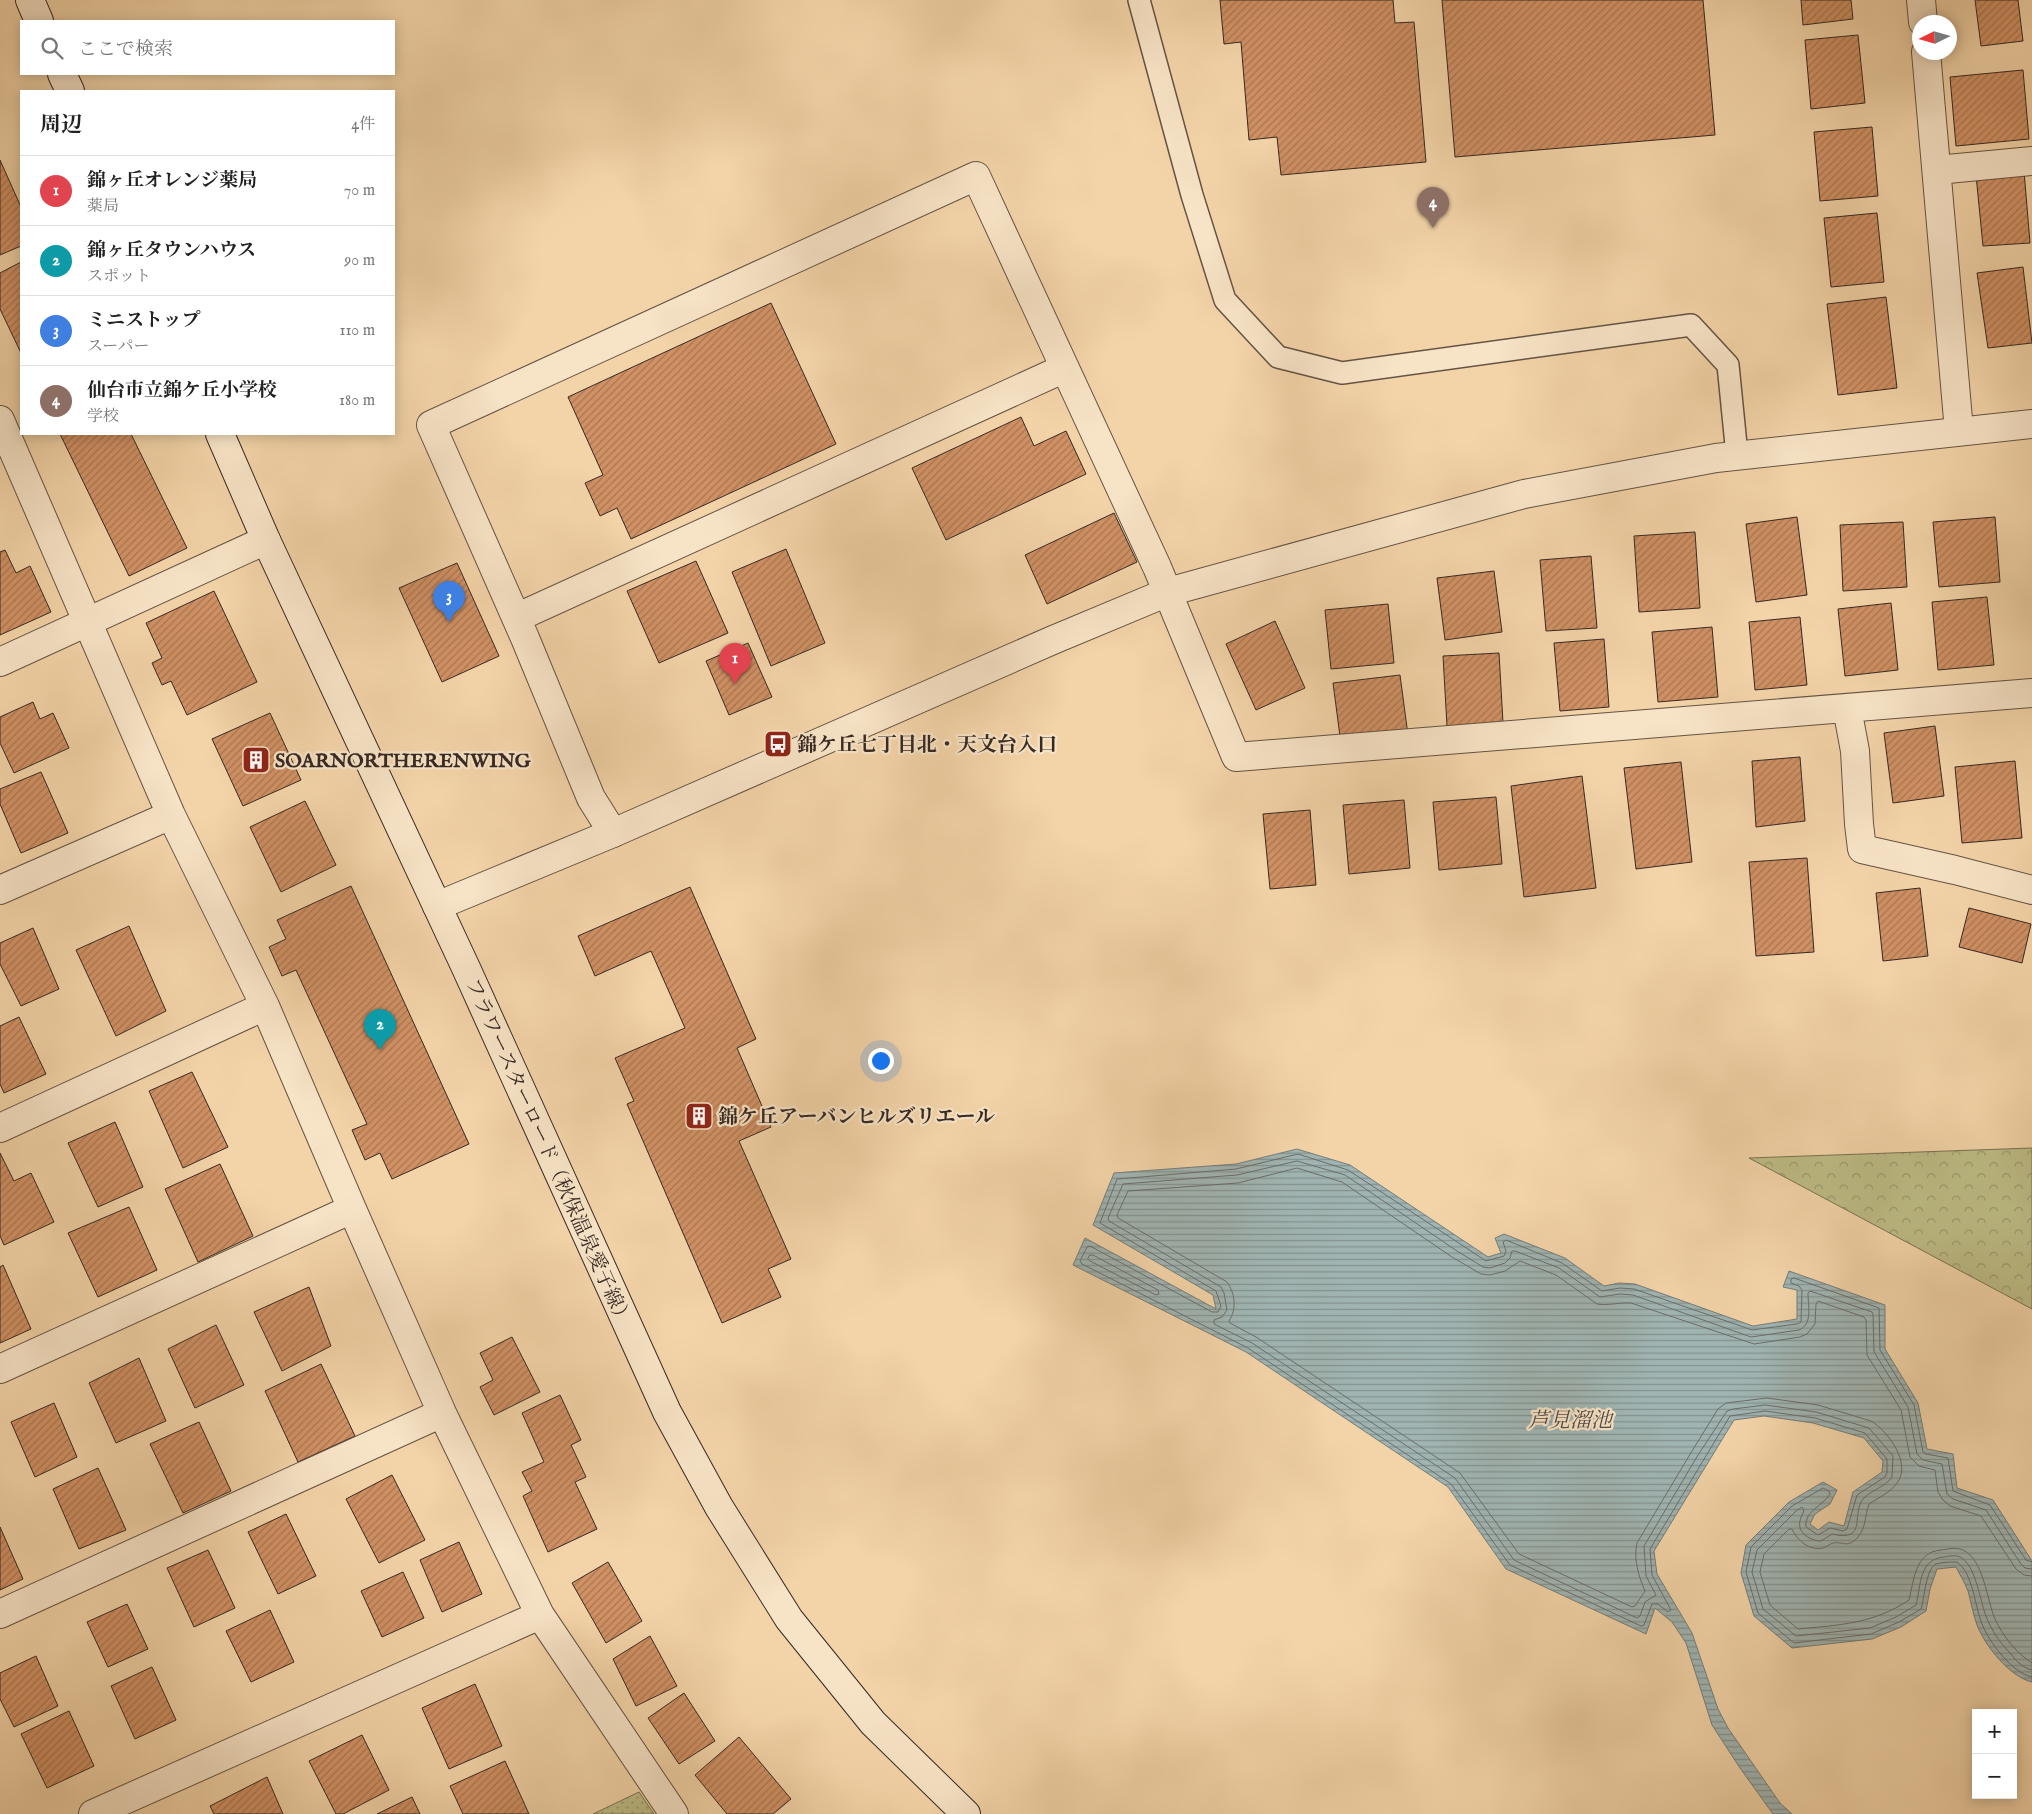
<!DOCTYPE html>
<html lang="ja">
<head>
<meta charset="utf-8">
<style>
	:root { --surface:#fff; --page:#f2f2f2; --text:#222; --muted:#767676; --line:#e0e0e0; --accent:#1a73e8 }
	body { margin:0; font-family:"IM FELL English","Noto Serif JP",serif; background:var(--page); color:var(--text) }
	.controls { position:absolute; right:15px; bottom:15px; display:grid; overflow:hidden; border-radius:0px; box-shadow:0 2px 12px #0003 }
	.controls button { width:45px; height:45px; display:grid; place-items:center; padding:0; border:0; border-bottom:1px solid var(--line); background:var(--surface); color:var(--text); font:25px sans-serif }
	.compass { position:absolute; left:1912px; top:15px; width:45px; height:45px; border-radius:50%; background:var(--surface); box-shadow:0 2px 12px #0003; rotate:265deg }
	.you { position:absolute; left:880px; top:1060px; width:18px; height:18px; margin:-12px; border:4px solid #fff; border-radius:50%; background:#1a73e8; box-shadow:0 0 0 8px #1a73e833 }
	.badge { display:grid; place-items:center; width:32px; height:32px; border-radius:50%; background:var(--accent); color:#fff; font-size:16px; font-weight:700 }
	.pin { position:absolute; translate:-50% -41px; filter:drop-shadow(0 1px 2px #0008) }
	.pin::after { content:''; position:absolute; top:26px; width:18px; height:15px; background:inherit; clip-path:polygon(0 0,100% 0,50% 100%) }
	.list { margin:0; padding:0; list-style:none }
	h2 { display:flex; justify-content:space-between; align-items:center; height:65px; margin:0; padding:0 20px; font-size:21px }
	h2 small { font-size:16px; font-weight:400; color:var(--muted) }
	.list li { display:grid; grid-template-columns:32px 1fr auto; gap:15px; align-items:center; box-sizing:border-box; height:70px; padding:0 20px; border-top:1px solid var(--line) }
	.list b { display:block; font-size:19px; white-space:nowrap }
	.list p { margin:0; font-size:16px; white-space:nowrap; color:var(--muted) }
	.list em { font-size:16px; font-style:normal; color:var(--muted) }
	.icon { flex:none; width:28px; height:28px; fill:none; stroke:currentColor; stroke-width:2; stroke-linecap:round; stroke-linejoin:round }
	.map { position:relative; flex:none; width:2032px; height:1814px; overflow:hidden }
	.search { position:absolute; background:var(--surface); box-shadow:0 2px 12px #0003; left:20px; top:20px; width:375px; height:55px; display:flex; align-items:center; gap:12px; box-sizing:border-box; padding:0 18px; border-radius:0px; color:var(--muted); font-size:19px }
	.panel { position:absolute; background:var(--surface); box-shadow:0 2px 12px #0003; left:20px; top:90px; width:375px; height:345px; border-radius:0px }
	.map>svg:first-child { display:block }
	.grass { fill:url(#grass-dots); stroke:#7a7254 }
	.forest { fill:url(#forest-crowns); stroke:#7a7254 }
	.water { fill:url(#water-rules); stroke:#767d79 }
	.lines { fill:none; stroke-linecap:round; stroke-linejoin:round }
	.shore { stroke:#6b6e6b; stroke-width:1 }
	.building { fill:url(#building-hatch); stroke:#362823 }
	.service-casing { stroke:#655344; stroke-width:24 }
	.minor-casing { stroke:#655344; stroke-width:30 }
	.tertiary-casing { stroke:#655344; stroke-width:30 }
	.secondary-casing { stroke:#362823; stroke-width:30 }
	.service { stroke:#f7e3c6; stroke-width:21 }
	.minor { stroke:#f7e3c6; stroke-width:28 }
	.tertiary { stroke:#f7e3c6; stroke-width:28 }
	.secondary { stroke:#f7e3c6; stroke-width:28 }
	.labels { text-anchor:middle; stroke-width:4.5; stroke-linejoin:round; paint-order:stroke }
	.poi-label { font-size:20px; font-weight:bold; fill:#362823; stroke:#f7e3c6; text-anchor:start }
	.street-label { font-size:20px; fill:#362823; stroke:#f7e3c6 }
	.water-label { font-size:21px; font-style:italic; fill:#504b47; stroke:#f7e3c6 }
</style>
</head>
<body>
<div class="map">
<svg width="2032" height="1814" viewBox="0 0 2032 1814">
	<defs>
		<pattern id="grass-dots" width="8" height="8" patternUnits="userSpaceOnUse" patternTransform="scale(1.25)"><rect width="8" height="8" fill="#bdbc86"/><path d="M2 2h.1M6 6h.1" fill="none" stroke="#9a996d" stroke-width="1.8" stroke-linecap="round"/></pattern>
		<pattern id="forest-crowns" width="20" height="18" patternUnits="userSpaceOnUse" patternTransform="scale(1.25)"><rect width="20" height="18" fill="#bdbc86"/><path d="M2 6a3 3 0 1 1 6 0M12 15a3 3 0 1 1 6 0" fill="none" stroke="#9a996d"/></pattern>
		<pattern id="water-rules" width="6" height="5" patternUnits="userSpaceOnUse" patternTransform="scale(1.25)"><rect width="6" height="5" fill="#a0b5b3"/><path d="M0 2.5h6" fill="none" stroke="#839391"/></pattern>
		<pattern id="building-hatch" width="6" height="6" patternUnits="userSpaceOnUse" patternTransform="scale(1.25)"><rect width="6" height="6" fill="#d09164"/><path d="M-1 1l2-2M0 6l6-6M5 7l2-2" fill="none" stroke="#aa7652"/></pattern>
	</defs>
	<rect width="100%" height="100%" fill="#f3d4a8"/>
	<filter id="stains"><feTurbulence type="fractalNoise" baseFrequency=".004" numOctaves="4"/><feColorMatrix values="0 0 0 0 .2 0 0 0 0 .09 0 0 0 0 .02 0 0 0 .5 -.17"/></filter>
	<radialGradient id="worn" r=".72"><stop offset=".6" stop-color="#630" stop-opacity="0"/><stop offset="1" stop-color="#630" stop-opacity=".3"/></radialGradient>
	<path class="grass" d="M639,1792L654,1814H593Z"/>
	<path class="forest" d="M2032,1148V1309L1749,1158Z"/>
	<path class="water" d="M1297,1149L1350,1165L1488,1257L1501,1253L1495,1238L1504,1234L1565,1258L1604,1286L1619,1283L1635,1284L1753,1326L1797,1319V1290L1783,1287L1789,1271L1885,1305V1349L1918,1403L1927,1449L1953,1454L1957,1488L1993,1500L2032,1561V1682C2010,1677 1985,1646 1977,1625C1973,1614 1971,1602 1968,1591C1965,1583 1960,1575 1956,1567L1937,1569L1930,1589L1926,1611L1901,1627L1872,1639L1792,1648L1754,1616L1741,1573L1746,1545L1789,1502L1823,1482L1837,1490L1830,1504L1815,1514L1810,1524L1818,1530L1829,1522L1844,1526L1853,1492L1882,1472L1883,1461L1864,1438L1813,1423L1764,1416L1734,1420L1654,1551L1657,1574L1692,1633L1718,1709L1728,1728L1780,1803L1792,1814H1773L1740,1768L1712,1725L1686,1643L1672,1622L1655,1608L1646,1634L1506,1569L1448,1487L1246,1352L1073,1265L1085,1238L1216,1309L1213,1295L1093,1225L1114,1173L1236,1164Z"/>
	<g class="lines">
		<path class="shore" d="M1090,1255H1093L1158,1290L1159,1294L1156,1295L1090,1261L1088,1259Z
			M2032,1562L2026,1560L1990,1505L1953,1491L1948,1458L1926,1454L1923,1452L1914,1405L1880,1350L1879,1308L1794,1278L1791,1279V1283L1799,1286L1802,1290L1801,1322L1797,1324L1752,1330L1634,1289L1620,1288L1602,1291L1562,1263L1506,1240L1503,1242L1506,1251L1504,1256L1486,1261L1348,1170L1298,1154L1236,1169L1117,1179L1100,1223L1216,1291L1221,1306L1218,1312H1212L1090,1246L1087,1247L1080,1261L1082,1264L1248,1348L1451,1484L1510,1565L1641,1626L1644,1625L1652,1604H1658L1668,1612L1671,1610L1652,1575L1650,1549L1730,1416L1765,1411L1815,1418L1865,1433L1887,1459V1473L1885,1477L1857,1495L1847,1529L1843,1531L1830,1528L1818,1535L1806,1527C1804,1511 1823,1506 1830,1494L1829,1491L1823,1488L1792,1506L1751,1547L1746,1572L1758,1613L1794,1643L1871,1634L1899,1622L1921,1609C1924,1600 1926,1568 1936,1564C1942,1562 1951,1562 1957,1562C1973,1573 1975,1607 1982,1624C1989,1642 2012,1673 2032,1677
			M2032,1569L2025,1568L2021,1564L1986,1510L1953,1499L1947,1494L1942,1464L1923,1460L1917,1454L1908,1407L1874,1352L1873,1314L1872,1312L1810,1291L1808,1293C1808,1306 1813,1324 1799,1330L1751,1337L1633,1295L1620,1294L1600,1297L1559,1268L1515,1251H1512L1510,1258L1505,1263L1490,1268L1483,1267L1457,1251L1345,1175L1297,1161L1237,1175L1123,1184L1108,1218L1109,1221L1221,1287L1224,1293L1227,1310L1222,1317L1214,1320V1324L1252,1343L1455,1478L1514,1560L1637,1618L1640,1616L1645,1602L1656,1595L1646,1576L1644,1546L1698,1455L1727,1411L1733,1409L1765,1405L1816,1412L1869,1428L1893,1456L1892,1477C1885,1487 1872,1490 1864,1498C1850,1512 1869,1543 1832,1534L1821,1541C1811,1541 1797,1533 1800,1521C1800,1518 1803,1514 1804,1510L1802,1507L1796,1511L1757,1550L1752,1572L1763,1609L1796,1636L1870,1628L1896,1617L1916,1605C1921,1585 1919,1559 1944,1557C1950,1556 1958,1554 1963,1559C1978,1571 1980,1606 1989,1623C1994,1634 2002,1645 2011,1654C2016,1661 2023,1668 2032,1670
			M2032,1576L2024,1575L2016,1569L1981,1516L1950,1506L1943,1500L1938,1492L1935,1470L1919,1466L1910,1457L1901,1410L1867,1355L1866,1320L1864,1317L1818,1301L1816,1304L1815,1324L1807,1334L1800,1337L1754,1344L1631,1303C1620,1302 1608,1306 1597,1304L1556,1275L1520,1261L1505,1271L1490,1275L1481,1274L1452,1257L1342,1182L1297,1168L1238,1183L1128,1191L1117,1215L1118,1218L1227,1282C1235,1293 1237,1309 1229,1321L1230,1323L1256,1337L1460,1473L1519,1554L1632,1607L1635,1606L1645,1591C1639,1577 1633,1559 1637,1543L1692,1451L1718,1409L1726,1403L1767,1398L1818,1405L1871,1421C1888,1431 1912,1464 1897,1483C1891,1492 1878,1498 1869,1504C1865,1515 1866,1528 1858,1537C1848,1549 1842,1541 1833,1543C1830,1544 1826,1547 1823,1548C1809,1551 1797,1540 1792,1529H1789L1764,1554L1760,1572L1770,1605L1798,1629C1839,1625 1873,1624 1909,1600C1914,1580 1915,1552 1941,1550C1948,1549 1956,1547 1963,1550C1984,1560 1987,1601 1995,1619C2003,1636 2016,1653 2032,1663"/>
	</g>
	<path class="building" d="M1220,0H1393L1395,23L1414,22L1426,162L1281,175L1277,137L1249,140L1241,42L1224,44Z
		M1442,0H1703L1715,135L1455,157Z
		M1801,0H1851L1853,19L1803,25Z
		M1975,0H2018L2023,41L1981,46Z
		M1858,35L1865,103L1811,109L1805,40Z
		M2023,70L2029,139L1956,146L1950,77Z
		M1872,127L1878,196L1820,201L1814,132Z
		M0,160L21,207V246L0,255Z
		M2024,171L2030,243L1983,246L1976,175Z
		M1877,213L1884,282L1831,287L1824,218Z
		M21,262V353L0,309V273Z
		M2023,267L2032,343L1988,348L1977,273Z
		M1886,297L1897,388L1838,395L1827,304Z
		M771,303L836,444L631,539L617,508L600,516L585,483L603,475L568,397Z
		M1021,417L1034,446L1066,431L1086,474L946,540L912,468Z
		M60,434H131L187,548L129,576Z
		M1114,513L1137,562L1047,604L1025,555Z
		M1797,517L1807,595L1756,602L1746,524Z
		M1995,517L2000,582L1939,587L1933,522Z
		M1903,522L1907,587L1843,591L1840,525Z
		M1695,532L1700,608L1639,612L1634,536Z
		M786,549L825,643L771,666L732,572Z
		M5,550L16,573L30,566L51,612L0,635V552Z
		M1591,556L1597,628L1546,631L1540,560Z
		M696,561L728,633L659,663L627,591Z
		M457,563L499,656L442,682L399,588Z
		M1494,571L1502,632L1445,640L1437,578Z
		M214,591L257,682L187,715L171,681L162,685L152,663L162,658L146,623Z
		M1987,597L1994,665L1938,670L1932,602Z
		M1891,603L1898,670L1845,676L1838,609Z
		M1388,604L1394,663L1331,669L1325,610Z
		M1800,617L1807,685L1755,690L1749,622Z
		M1275,621L1305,688L1256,710L1226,644Z
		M1712,627L1718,697L1658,702L1652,632Z
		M1604,639L1609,707L1560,711L1554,643Z
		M748,643L772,697L729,715L706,661Z
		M1499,653L1503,723L1447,726L1443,656Z
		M1400,675L1408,735L1341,744L1333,683Z
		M33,702L40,719L53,713L69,748L14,773L0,743V717Z
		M270,713L301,780L243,806L212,739Z
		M1935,726L1944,796L1893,803L1884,733Z
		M1800,757L1805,821L1756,827L1752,761Z
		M2015,761L2022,838L1962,843L1955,767Z
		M1681,762L1692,862L1636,869L1624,768Z
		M41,772L68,833L21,853L0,804V789Z
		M1582,776L1596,888L1524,897L1511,786Z
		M1496,797L1502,864L1439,870L1433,802Z
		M1404,800L1410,868L1349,874L1343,805Z
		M305,801L336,865L281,892L250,827Z
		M1310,810L1316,885L1270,889L1263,814Z
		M1807,858L1814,952L1756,956L1749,862Z
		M351,886L469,1144L392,1179L380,1153L365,1160L352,1130L367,1124L296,970L282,976L269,947L286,939L277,920Z
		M690,887L756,1039L737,1048L771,1127L739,1141L791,1259L768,1269L781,1297L722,1323L627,1104L634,1101L615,1058L685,1028L651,951L595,976L578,936Z
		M1920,888L1928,956L1883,961L1876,893Z
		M1969,908L2031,924L2022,963L1959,947Z
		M129,926L166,1011L116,1036L76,950Z
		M33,928L59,989L21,1006L0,964V943Z
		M19,1017L46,1074L4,1093L0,1084V1026Z
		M192,1072L228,1147L183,1168L149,1091Z
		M115,1122L143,1187L98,1207L68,1143Z
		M0,1153L14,1181L31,1173L54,1222L4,1245L0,1236Z
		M220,1164L253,1236L198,1262L165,1189Z
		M129,1207L157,1270L98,1297L68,1233Z
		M3,1265L31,1329L0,1343V1267Z
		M309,1287L331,1346L282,1371L254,1312Z
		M216,1325L244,1385L195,1408L168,1349Z
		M512,1337L540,1392L494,1415L480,1387L493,1380L480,1353Z
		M139,1358L166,1421L116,1443L89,1383Z
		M321,1364L355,1436L298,1462L265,1391Z
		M560,1395L581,1440L571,1445L586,1477L575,1482L597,1529L548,1552L523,1496L532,1491L522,1472L544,1462L522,1413Z
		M54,1403L77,1457L35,1477L11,1422Z
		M199,1422L231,1491L183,1513L150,1444Z
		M98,1468L126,1530L79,1549L53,1489Z
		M392,1475L425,1540L379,1563L346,1499Z
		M286,1514L316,1576L278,1594L248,1532Z
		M0,1527L23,1579L0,1590Z
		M459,1542L482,1594L442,1612L420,1560Z
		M208,1550L235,1608L194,1627L167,1568Z
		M608,1562L642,1621L606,1643L572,1583Z
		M403,1572L424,1618L382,1637L361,1591Z
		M127,1604L148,1649L108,1667L87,1622Z
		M270,1610L294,1662L251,1682L226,1631Z
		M650,1636L677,1686L636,1706L613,1659Z
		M36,1656L58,1706L14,1727L0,1699V1673Z
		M152,1667L176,1720L135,1739L111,1686Z
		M475,1684L502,1746L449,1769L422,1708Z
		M684,1693L715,1741L679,1764L648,1718Z
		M69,1711L94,1766L47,1788L21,1734Z
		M362,1735L389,1790L343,1814H336L309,1761Z
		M739,1737L791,1799L773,1814H727L695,1775Z
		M505,1761L529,1814H463L450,1786Z
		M267,1777L283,1814H214L210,1806Z
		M412,1797L420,1814H377Z"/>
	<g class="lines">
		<defs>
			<path id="service" d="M1139,0L1192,195L1225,300L1278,357L1342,373L1691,325L1728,365L1737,455"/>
			<path id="minor" d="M1921,0L1923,22
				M1926,52L1959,431
				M1937,170L2032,161
				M0,420L171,815L265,1006L352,1209L442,1413L540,1615L674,1814
				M516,618L1065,368
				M0,662L266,540
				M1847,708L1855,751L1859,824L1862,849L1955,870L2032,890
				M613,833L591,798L525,638L431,425L976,176L1157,567L1236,757L2032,693
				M0,890L171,815
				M0,1128L265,1006
				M0,1369L352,1209
				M0,1614L442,1413
				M93,1814L540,1615"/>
			<path id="tertiary" d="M437,906L613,833L1053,640L1168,592L1524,494L1716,458L2032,424"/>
			<path id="secondary" d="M30,0L39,21
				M62,74L70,91
				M220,434L266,540L466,968L667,1412L719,1507L789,1619L873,1723L966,1814"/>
		</defs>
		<use href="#service" class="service-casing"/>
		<use href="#minor" class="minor-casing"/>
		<use href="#tertiary" class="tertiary-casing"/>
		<use href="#secondary" class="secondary-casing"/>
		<use href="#service" class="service"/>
		<use href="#minor" class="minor"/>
		<use href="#tertiary" class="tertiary"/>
		<use href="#secondary" class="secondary"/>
	</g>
	<defs>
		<symbol id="bus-square" viewBox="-11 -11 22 22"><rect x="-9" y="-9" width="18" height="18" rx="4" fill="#8f2418" stroke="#f7e3c6"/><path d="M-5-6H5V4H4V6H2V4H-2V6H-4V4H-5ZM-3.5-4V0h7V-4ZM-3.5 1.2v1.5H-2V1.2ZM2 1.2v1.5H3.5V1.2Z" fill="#fff"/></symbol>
		<symbol id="building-square" viewBox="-11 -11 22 22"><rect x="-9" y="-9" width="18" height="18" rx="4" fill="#8f2418" stroke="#f7e3c6"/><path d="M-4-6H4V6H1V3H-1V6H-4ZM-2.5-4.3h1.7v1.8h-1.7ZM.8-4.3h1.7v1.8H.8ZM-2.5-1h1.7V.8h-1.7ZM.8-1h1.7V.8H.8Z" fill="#fff"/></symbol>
	</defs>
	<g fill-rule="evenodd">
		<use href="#bus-square" x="762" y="728" width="32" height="32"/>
		<use href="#building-square" x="240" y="744" width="32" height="32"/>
		<use href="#building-square" x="683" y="1100" width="32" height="32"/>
	</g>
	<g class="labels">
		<g class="poi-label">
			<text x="797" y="751">錦ケ丘七丁目北・天文台入口</text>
			<text x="275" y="767">SOARNORTHERENWING</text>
			<text x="718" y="1123">錦ケ丘アーバンヒルズリエール</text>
		</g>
		<g class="street-label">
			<text transform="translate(549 1152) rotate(66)" y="7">フラワースターロード（秋保温泉愛子線）</text>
		</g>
		<g class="water-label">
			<text x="1570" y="1427">芦見溜池</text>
		</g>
	</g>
	<rect width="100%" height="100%" filter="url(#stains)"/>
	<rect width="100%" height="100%" fill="url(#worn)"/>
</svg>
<div class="controls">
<button>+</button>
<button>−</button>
</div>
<svg class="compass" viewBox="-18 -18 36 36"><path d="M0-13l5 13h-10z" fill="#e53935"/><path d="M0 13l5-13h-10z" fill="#767676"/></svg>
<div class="you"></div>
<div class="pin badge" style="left:735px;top:684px;background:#e0444e">1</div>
<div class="pin badge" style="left:380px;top:1050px;background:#0f9aa8">2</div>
<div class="pin badge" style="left:449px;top:622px;background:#3f7fe0">3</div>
<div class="pin badge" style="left:1433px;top:228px;background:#8d6e63">4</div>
<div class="search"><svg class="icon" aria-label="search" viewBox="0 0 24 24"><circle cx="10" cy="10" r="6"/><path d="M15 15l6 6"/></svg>ここで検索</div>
<section class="panel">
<h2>周辺<small>4件</small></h2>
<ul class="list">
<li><span class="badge" style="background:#e0444e">1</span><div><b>錦ヶ丘オレンジ薬局</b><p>薬局</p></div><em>70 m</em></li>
<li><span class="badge" style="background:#0f9aa8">2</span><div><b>錦ヶ丘タウンハウス</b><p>スポット</p></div><em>90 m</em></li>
<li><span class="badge" style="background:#3f7fe0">3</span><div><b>ミニストップ</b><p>スーパー</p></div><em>110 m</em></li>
<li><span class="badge" style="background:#8d6e63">4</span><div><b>仙台市立錦ケ丘小学校</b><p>学校</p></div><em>180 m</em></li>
</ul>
</section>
</div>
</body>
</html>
